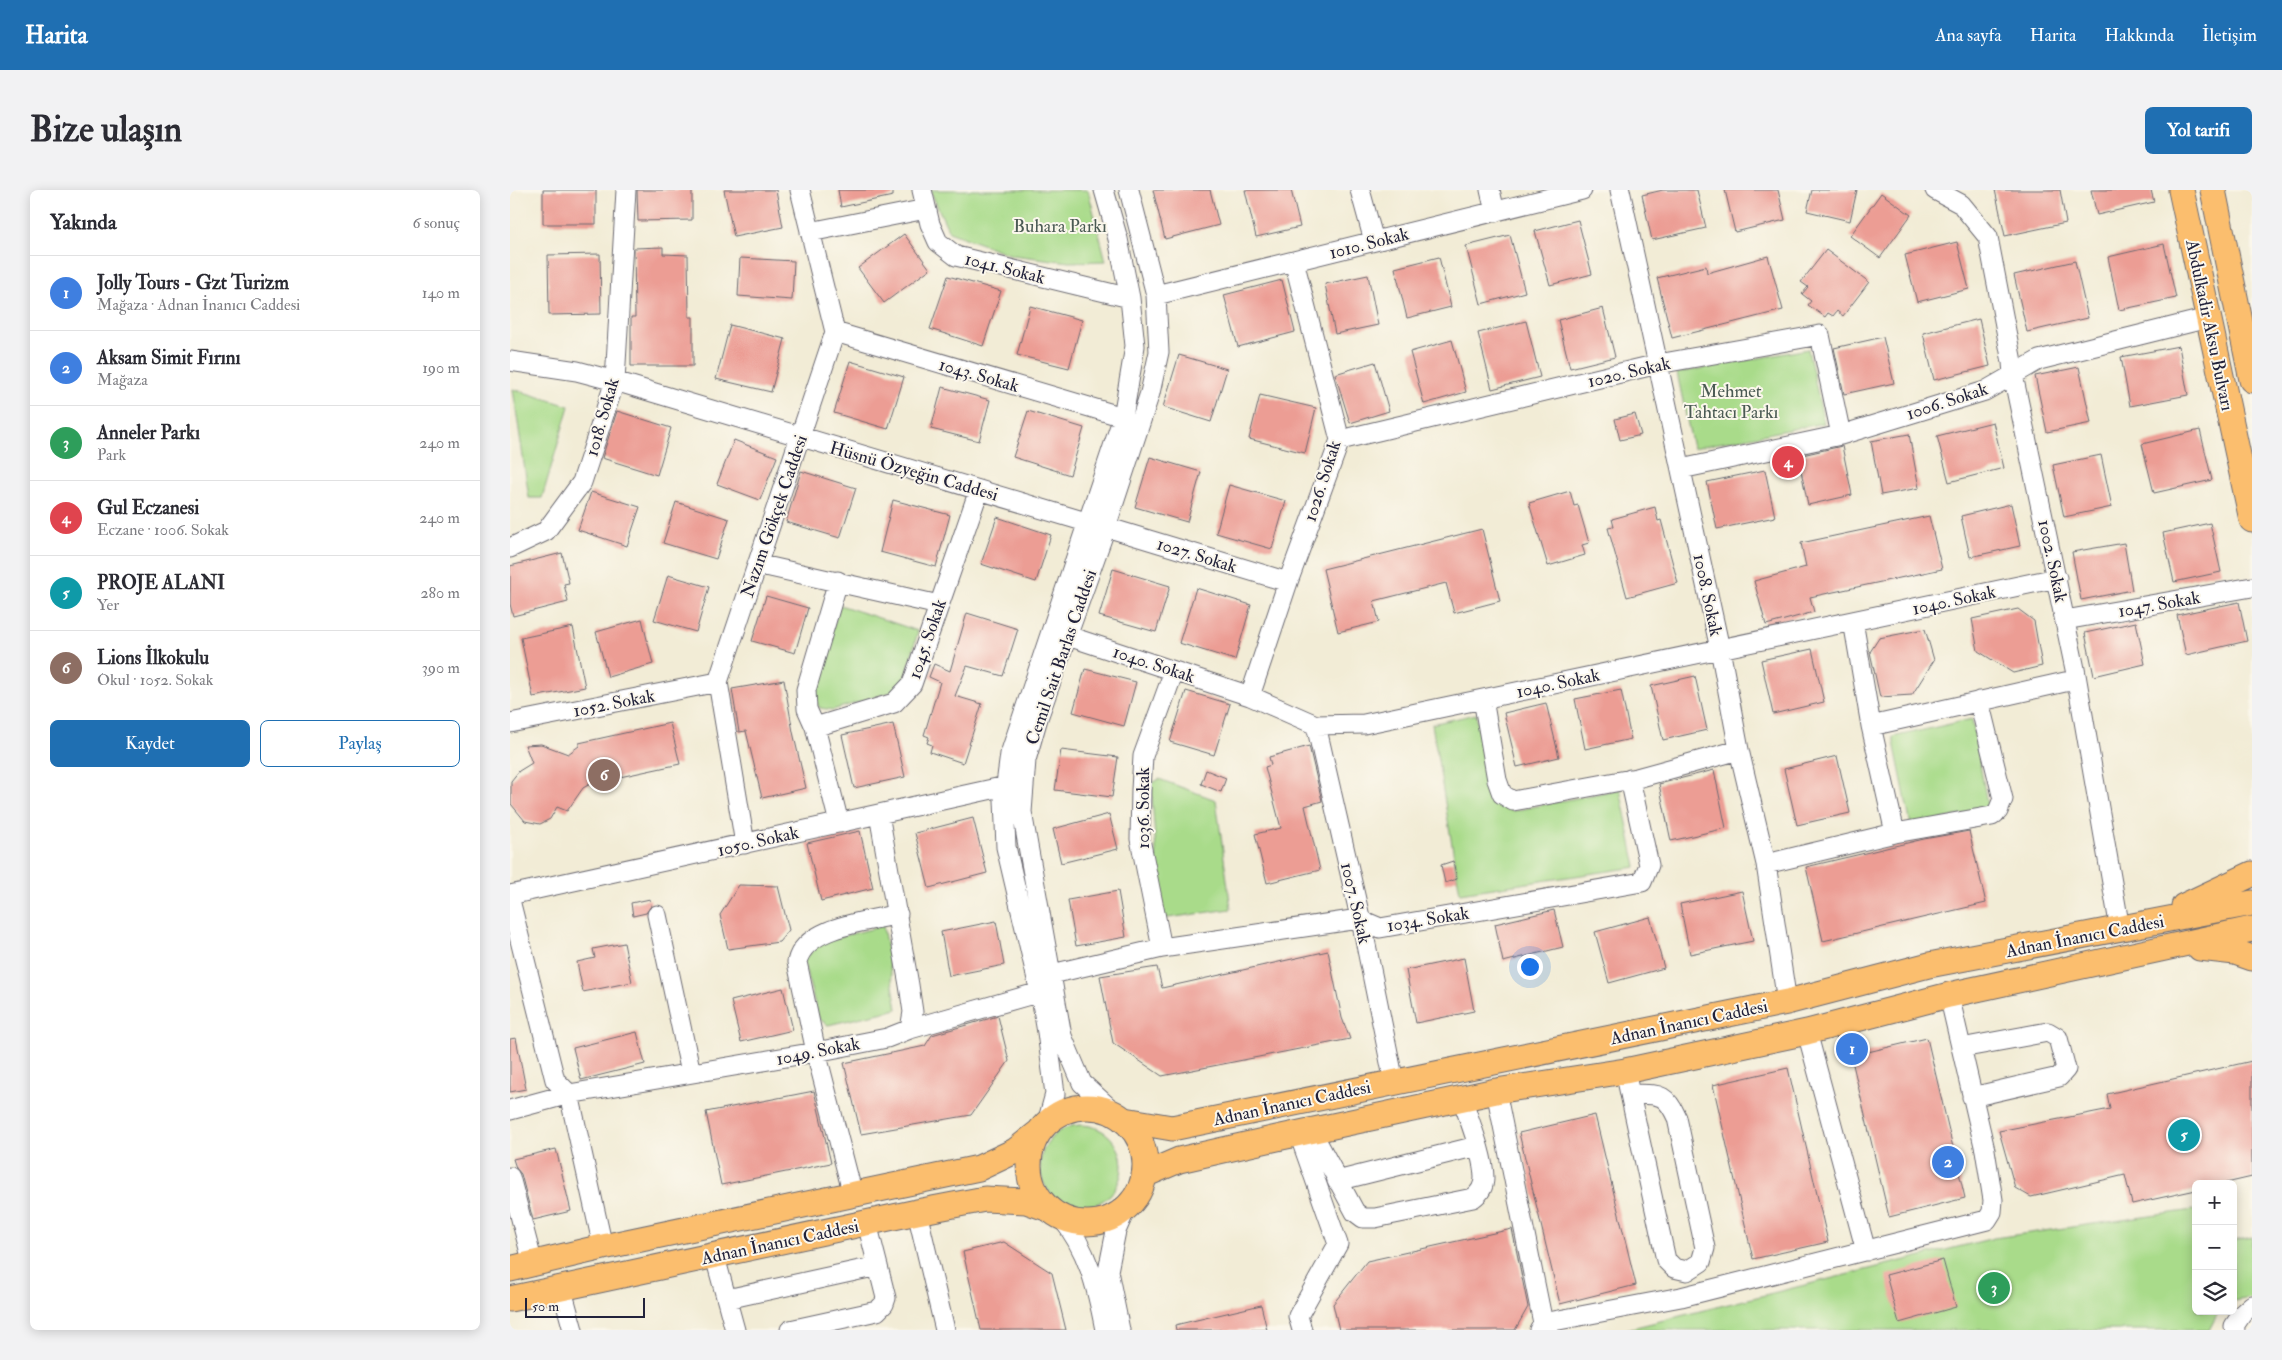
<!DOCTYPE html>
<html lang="tr">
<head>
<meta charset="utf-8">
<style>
	:root { --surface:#fff; --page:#f2f2f3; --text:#2b2b33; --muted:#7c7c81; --line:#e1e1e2; --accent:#1f6fb2 }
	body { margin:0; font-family:"IM FELL Double Pica",serif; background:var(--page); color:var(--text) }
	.controls { position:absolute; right:15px; bottom:15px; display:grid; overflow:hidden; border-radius:8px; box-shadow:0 2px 12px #0003 }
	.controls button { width:45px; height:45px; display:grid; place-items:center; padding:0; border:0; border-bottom:1px solid var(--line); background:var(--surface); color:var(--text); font:25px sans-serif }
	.scale { position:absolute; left:15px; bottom:12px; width:120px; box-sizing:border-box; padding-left:5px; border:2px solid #22223b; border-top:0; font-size:14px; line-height:18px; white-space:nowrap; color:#22223b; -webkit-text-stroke:4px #fbf7ec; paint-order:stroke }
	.you { position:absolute; left:1019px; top:776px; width:18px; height:18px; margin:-12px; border:4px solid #fff; border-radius:50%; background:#1a73e8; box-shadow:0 0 0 8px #1a73e833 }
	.badge { display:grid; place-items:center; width:32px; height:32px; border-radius:50%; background:var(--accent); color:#fff; font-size:16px; font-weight:700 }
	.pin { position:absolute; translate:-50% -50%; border:2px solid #fff; box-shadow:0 1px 5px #0006 }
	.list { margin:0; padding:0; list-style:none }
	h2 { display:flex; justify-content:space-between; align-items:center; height:65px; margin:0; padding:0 20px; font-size:21px }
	h2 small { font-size:16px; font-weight:400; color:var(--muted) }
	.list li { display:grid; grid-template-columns:32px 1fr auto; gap:15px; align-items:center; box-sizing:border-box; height:75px; padding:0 20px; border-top:1px solid var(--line) }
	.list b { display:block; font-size:19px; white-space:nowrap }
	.list p { margin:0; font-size:16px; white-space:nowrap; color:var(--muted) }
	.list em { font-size:16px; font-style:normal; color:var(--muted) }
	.actions { display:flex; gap:10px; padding:15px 20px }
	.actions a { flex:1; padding:11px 0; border:1px solid var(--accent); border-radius:8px; text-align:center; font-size:18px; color:var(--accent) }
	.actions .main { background:var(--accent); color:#fff }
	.icon { flex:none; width:28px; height:28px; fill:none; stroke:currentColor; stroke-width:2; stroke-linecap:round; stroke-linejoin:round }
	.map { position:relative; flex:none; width:1742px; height:1140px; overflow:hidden; border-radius:8px }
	header { display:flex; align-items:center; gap:30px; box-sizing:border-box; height:70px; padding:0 25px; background:var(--accent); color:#fff }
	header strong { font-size:24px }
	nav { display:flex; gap:28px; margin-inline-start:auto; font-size:18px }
	.intro { display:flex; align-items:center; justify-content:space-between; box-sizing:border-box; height:120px; padding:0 30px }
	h1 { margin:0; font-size:35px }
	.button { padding:12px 22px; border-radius:8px; background:var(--accent); color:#fff; font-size:18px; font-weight:700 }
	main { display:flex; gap:30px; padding:0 30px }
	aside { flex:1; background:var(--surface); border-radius:8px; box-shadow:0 2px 12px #0003 }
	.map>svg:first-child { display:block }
	.green { fill:#a9db8a; stroke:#667e62 }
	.building { fill:#ec9d94 }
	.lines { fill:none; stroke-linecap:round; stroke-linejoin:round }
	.minor-casing { stroke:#6b6971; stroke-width:21 }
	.major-casing { stroke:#6b6971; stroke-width:27 }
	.minor { stroke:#fff; stroke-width:19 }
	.major { stroke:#fbbe6e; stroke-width:25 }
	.labels { text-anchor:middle; stroke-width:4; stroke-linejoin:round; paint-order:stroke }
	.park-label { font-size:18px; fill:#4a5a53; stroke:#fbf7ec }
	.street-label { font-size:18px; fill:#22223b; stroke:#fbf7ec }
</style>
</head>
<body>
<header>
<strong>Harita</strong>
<nav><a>Ana sayfa</a><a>Harita</a><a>Hakkında</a><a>İletişim</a></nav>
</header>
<div class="intro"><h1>Bize ulaşın</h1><a class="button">Yol tarifi</a></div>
<main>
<aside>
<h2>Yakında<small>6 sonuç</small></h2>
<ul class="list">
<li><span class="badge" style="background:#3f7fe0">1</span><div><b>Jolly Tours - Gzt Turizm</b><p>Mağaza · Adnan İnanıcı Caddesi</p></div><em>140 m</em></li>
<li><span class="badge" style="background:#3f7fe0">2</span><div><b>Aksam Simit Fırını</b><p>Mağaza</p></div><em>190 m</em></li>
<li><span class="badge" style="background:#2e9e5b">3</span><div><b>Anneler Parkı</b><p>Park</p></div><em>240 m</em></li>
<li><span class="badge" style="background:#e0444e">4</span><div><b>Gul Eczanesi</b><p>Eczane · 1006. Sokak</p></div><em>240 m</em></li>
<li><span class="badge" style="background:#0f9aa8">5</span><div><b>PROJE ALANI</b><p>Yer</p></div><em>280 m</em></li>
<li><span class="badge" style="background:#8d6e63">6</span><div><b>Lions İlkokulu</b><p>Okul · 1052. Sokak</p></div><em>390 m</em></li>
</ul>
<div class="actions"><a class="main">Kaydet</a><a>Paylaş</a></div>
</aside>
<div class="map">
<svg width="1742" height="1140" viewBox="0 0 1742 1140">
	<rect width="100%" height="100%" fill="#fbf7ec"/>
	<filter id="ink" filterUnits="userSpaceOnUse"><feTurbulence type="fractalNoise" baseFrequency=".02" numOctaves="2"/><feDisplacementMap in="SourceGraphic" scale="10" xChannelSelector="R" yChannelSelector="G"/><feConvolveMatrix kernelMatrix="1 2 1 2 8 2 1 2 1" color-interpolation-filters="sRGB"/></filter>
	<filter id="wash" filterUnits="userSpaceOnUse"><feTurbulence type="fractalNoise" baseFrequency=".0096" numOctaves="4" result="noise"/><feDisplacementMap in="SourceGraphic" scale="20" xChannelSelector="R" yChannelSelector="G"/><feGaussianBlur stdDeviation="1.12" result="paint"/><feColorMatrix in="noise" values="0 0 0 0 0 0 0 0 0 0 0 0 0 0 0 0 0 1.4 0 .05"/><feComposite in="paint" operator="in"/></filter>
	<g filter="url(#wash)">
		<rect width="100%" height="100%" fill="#f2ecd6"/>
		<path class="green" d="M420,0H578L596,71L559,72L502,65L439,42Z
			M1298,159L1314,233L1183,258L1167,183Z
			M3,199L59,216L32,308H19Z
			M330,415L408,441L395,491L385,501L323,520L310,518L304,510L305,495Z
			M966,524L980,608L1003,621L1110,599L1126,677L950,703L922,534Z
			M1462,529L1478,619L1401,636L1383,547Z
			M649,589L706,610L721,719L651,729L641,594Z
			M373,736L387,819L318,835L309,829L293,770L313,751Z
			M530 976a41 41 0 1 1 82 0a41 41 0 1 1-82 0Z
			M1683,1020L1686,1022V1121H1709L1699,1140H1114L1484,1048Z
			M1742,1047V1108L1723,1111V1051Z"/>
		<g id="blocks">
			<path class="building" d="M33,0H86V34H33Z
				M127,0H182V30L128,31Z
				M214,0H266L273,37L224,47Z
				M328,0H383V6L331,17Z
				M643,0H700L709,35L655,49Z
				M735,0H781L790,37L746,47Z
				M1153,0H1187L1196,38L1142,50L1132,5Z
				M1215,0H1268L1275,30L1225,42Z
				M1302,0H1347L1340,31L1297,21Z
				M1485,0H1550L1556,33L1495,46Z
				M1581,0H1641L1644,12L1587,25Z
				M1371,3L1401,25L1370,68L1340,46Z
				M1068,30L1082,84L1040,95L1025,41Z
				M394,44L420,79L374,113L348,78Z
				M1000,45L1015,102L971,114L956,56Z
				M1447,52L1459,99L1407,112L1395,65Z
				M1654,54L1666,108L1609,120L1598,67Z
				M153,57V64L178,65L179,127H183V176H121V127H125L124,58Z
				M1316,60L1359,92L1333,126L1327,121L1323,126L1318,123L1315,127L1298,115L1301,111L1292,104L1298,97L1291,92Z
				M90,64L91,124L39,125L38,65Z
				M1258,66L1273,120L1162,148L1147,88L1196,76L1197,83Z
				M929,67L941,117L897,128L885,78Z
				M230,68L284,71L282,110L228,106Z
				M1565,71L1578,128L1517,142L1504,85Z
				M858,85L868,135L825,144L815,94Z
				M438,86L491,101L473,156L420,139Z
				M772,90L785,142L728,157L714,105Z
				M520,116L572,130L559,178L507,165Z
				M1093,118L1105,167L1060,178L1048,130Z
				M1469,129L1480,176L1424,190L1413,143Z
				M1016,131L1030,187L982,199L968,143Z
				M220,135L275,149L261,202L206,189Z
				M1373,147L1384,193L1334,204L1324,158Z
				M942,150L956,202L914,214L900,162Z
				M1669,156L1678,205L1620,216L1611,167Z
				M669,165L717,179L701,232L653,217Z
				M340,171L394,187L378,239L324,223Z
				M865,172L879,221L840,233L825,184Z
				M1569,177L1581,233L1537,242L1525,186Z
				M432,197L480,210L469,251L421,239Z
				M750,205L806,218L795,263L739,249Z
				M107,221L161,238L147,285L92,268Z
				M518,221L574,238L560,285L503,267Z
				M1125,224L1131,245L1110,250L1105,229Z
				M1483,232L1494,278L1439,292L1427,246Z
				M1690,240L1702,290L1644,303L1632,254Z
				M1399,244L1409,298L1371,305L1361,251Z
				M224,250L267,267L250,310L207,294Z
				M1332,256L1342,305L1298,315L1288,266Z
				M1591,265L1602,317L1554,327L1543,275Z
				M640,267L691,282L677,332L625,317Z
				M1255,280L1265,327L1207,339L1197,292Z
				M291,281L346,298L330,348L276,332Z
				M719,295L776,311L762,359L706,343Z
				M1060,301L1064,316L1068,315L1079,353L1072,355L1075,365L1038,376L1019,313Z
				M81,302L130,317L117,356L68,340Z
				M383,310L440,325L426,377L370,362Z
				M166,312L219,329L206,369L153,353Z
				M1501,314L1510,356L1460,367L1451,326Z
				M1145,317L1148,331L1151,330L1168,393L1117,407L1098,338L1104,337L1102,329Z
				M1419,326L1432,379L1300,407L1304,422L1256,435L1244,391L1296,377L1291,353Z
				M487,327L541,345L526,392L471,374Z
				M1700,333L1711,382L1664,392L1653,343Z
				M972,339L990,411L944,423L936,393L864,411L869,432L828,442L813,379Z
				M1614,353L1622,400L1571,410L1562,362Z
				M52,363L59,393L54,394L58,412L3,426L0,414V376Z
				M603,379L660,396L646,442L589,426Z
				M158,385L199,397L186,442L144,430Z
				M686,398L741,415L725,470L669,453Z
				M256,406L298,418L285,463L242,451Z
				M1729,412L1737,451L1676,465L1667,425Z
				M1508,419L1524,431L1532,476L1503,483L1468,461L1462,429Z
				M457,423L508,439L493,486L457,476L445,506L472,514L453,573L420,562L422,555L417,553L419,547L414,545L430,492L419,487L424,474L440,481Z
				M132,429L143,474L98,487L86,442Z
				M1626,432L1635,474L1584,486L1575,443Z
				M63,437L75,497L23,507L11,448Z
				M1415,439L1424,470L1402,505L1370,507L1360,462L1369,448Z
				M1302,459L1314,512L1263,524L1251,470Z
				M575,479L626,492L614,536L563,522Z
				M1185,486L1197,540L1153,550L1141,496Z
				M274,490L283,542L296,598L252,608L236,541L229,542L222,499Z
				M1111,500L1121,549L1075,559L1065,509Z
				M676,501L720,514L704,565L660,552Z
				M1036,513L1049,567L1007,577L994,523Z
				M160,533L170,574L82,593L73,598L57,621L47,617L40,629L30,634L15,631L1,614V591L9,581L22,573L15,555L31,554L58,564L69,556V553Z
				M383,534L395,587L344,598L332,545Z
				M799,556L812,611L795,616L810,680L757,693L745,644L771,638L755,577L761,575L759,567Z
				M551,560L608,567L602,607L545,600Z
				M1327,566L1340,623L1287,635L1274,579Z
				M696,580L716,588L711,602L691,594Z
				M1204,580L1216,638L1161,651L1149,594Z
				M599,624L608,659L551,673L543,639Z
				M463,628L477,683L419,698L405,643Z
				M350,641L363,698L311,711L297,653Z
				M1459,641L1476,713L1313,751L1296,677L1414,649Z
				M943,671L947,689L935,693L931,675Z
				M229,695L268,696L279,740L269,752L218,759L210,725Z
				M608,701L616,747L566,756L558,710Z
				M1232,701L1243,751L1180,764L1170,714Z
				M140,709L141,716L136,723L123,726L121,713Z
				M1044,720L1053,757L993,772L985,734Z
				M1140,727L1154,778L1099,793L1085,742Z
				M486,731L494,775L439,786L431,742Z
				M114,753L122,792L73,802L67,772L85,768L83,759Z
				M818,761L832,828L840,849L652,886L603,853L590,786L647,777L652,798Z
				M954,768L964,821L906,833L896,780Z
				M273,798L283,840L231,852L221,811Z
				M488,826L499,871L461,925L351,944L334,873L415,856L422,845Z
				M127,842L135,874L71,890L63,858Z
				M6,848L16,899L0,902V849Z
				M1417,848L1455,1008L1379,1027L1341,866Z
				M1742,871V987L1712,994H1686V1000L1622,1014L1615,985L1521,1007L1505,998L1489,941L1600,919L1597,904Z
				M1278,878L1318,1052L1243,1069L1203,895Z
				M304,901L321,973L211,995L196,922Z
				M1085,925L1126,1095L1050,1114L1009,943Z
				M46,959L61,1021L23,1030L11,984L6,978L3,969Z
				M1002,1039L1018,1117L1005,1140H829L823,1114L857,1071Z
				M494,1052L542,1083L556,1140H471L453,1062Z
				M1433,1070L1446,1117L1389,1133L1376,1085Z
				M751,1115L757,1140H666L665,1135Z"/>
		</g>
	</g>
	<g filter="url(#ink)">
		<use href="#blocks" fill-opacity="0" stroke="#6b6971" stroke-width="1"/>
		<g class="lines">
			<defs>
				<path id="minor" d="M412,0L420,34L428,52L446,66L620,108
					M850,0L864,51
					M980,0L985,22
					M1110,0L1210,459L1229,560L1256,674L1277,812
					M1425,0L1451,14L1478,47L1502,172L1503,185L1565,479L1610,739
					M300,42L416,19
					M646,105L1072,0
					M325,142L613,227
					M0,171L67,181L105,191L576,332
					M830,250L1148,174L1310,145L1331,245
					M1171,279L1331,245L1475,201L1529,170L1698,128
					M596,337L778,392
					M0,358L36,341L72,292L105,191L116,0
					M247,374L429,415
					M328,391L296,500L297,519L305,537L329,633
					M1555,430L1742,397
					M1343,431L1361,536L1385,643L1482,626L1488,621L1493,609L1469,511
					M558,446L740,506L806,535L854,534L1547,388
					M740,506L778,392L830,250L784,71
					M973,509L987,590L992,604L1003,611L1127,588L1229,560
					M0,533L208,492
					M806,535L853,740L884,892
					M1361,536L1555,492L1567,491
					M305,537L384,513L402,494L469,300
					M235,654L208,492L325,142L290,0
					M1256,674L1385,643
					M0,705L496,596
					M0,710L45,890L59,904L93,1057
					M147,725L181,883
					M652,758L630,649L631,600L633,566L664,481
					M542,784L652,758L849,729L870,738L1132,692L1139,675L1120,589
					M400,839L530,802
					M1297,842L1356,1061
					M1451,858L1538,842L1548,848L1556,879L1549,887L1462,907
					M1115,881L1156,1070L1164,1078L1177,1081L1191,1072L1195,1058L1167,928C1155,901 1148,905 1120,904
					M986,901L1033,1133L1029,1140
					M0,920L59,904L306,862L377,848L400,839L403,822L399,795L369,624
					M607,925L572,893L552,846L512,622L516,570L528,528L596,337L640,203L649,162L646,105L619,0
					M537,933L545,904L537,842L530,802L496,657L494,610L500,564L613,227L625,156L620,108L608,49L594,0
					M802,942L845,1022L853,1028H865L963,1008C970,1003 974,997 974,988C974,966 959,930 952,908
					M789,944L828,1054L788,1126L792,1140
					M0,987L23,1074
					M827,991L967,956
					M343,1005L306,862L287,772C295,736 357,732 388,724
					M407,1022L435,1140
					M550,1026C578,1059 587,1098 595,1140
					M205,1067L225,1140
					M52,1100L63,1140
					M217,1109L368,1076
					M1033,1133L1171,1107L1477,1030L1482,1022L1483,1010L1475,960L1439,805
					M280,1140L367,1121L374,1114L376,1108L357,1033
					M610,1140L598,1081L606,1041L617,1016
					M1725,1140L1724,1136L1732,1124L1742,1115"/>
				<path id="major" d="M1671,0L1742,330
					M1703,0L1742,190
					M1674,716L1742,684
					M1690,758L1725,762L1742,768
					M519 975a58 58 0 1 1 116 0a58 58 0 1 1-116 0Z
					M615,930L662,938L1277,812L1419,775L1742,713
					M634,985L669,970L767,948L986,901L1115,881L1297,842L1439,805L1742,739
					M0,1079L93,1057L469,978L505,961L529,942
					M0,1109L407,1022L475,1009L516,1011L539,1019"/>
			</defs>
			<use href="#minor" class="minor-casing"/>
			<use href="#major" class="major-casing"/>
			<use href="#minor" class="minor"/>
			<use href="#major" class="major"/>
		</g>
	</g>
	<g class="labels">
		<g class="park-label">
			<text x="550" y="42">Buhara Parkı</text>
			<text x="1221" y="207">Mehmet<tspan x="1221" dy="21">Tahtacı Parkı</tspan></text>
		</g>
		<g class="street-label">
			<text transform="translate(859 53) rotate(-14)" y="6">1010. Sokak</text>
			<text transform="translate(495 78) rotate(14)" y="6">1041. Sokak</text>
			<text transform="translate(1700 135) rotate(78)" y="6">Abdulkadir Aksu Bulvarı</text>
			<text transform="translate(1119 182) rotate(-13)" y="6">1020. Sokak</text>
			<text transform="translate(469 185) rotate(16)" y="6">1043. Sokak</text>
			<text transform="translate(1437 211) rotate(-18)" y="6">1006. Sokak</text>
			<text transform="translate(92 227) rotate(-74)" y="6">1018. Sokak</text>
			<text transform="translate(404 281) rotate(16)" y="6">Hüsnü Özyeğin Caddesi</text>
			<text transform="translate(812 291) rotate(-72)" y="6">1026. Sokak</text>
			<text transform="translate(264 326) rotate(-71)" y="6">Nazım Gökçek Caddesi</text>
			<text transform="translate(687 365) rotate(17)" y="6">1027. Sokak</text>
			<text transform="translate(1543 371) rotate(78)" y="6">1002. Sokak</text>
			<text transform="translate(1198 405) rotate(78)" y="6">1008. Sokak</text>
			<text transform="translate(1444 410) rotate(-12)" y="6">1040. Sokak</text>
			<text transform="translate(1649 414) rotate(-10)" y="6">1047. Sokak</text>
			<text transform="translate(417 449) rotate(-71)" y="6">1045. Sokak</text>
			<text transform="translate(551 467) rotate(-71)" y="6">Cemil Sait Barlas Caddesi</text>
			<text transform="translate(644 474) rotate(18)" y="6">1040. Sokak</text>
			<text transform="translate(1048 493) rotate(-12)" y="6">1040. Sokak</text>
			<text transform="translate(104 513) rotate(-11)" y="6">1052. Sokak</text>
			<text transform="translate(633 618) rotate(-90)" y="6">1036. Sokak</text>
			<text transform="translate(248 651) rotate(-13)" y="6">1050. Sokak</text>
			<text transform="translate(846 713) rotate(77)" y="6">1007. Sokak</text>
			<text transform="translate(918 729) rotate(-9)" y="6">1034. Sokak</text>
			<text transform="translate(1575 746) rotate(-11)" y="6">Adnan İnanıcı Caddesi</text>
			<text transform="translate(1179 832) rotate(-12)" y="6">Adnan İnanıcı Caddesi</text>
			<text transform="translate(308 861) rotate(-11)" y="6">1049. Sokak</text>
			<text transform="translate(782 913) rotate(-12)" y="6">Adnan İnanıcı Caddesi</text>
			<text transform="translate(270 1052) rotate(-12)" y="6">Adnan İnanıcı Caddesi</text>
		</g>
	</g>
</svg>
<div class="controls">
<button>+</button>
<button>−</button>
<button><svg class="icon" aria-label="layers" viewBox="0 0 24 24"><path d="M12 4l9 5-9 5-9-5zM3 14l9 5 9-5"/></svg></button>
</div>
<div class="scale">50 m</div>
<div class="you"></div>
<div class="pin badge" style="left:1342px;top:859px;background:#3f7fe0">1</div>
<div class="pin badge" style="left:1438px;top:972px;background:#3f7fe0">2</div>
<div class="pin badge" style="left:1484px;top:1098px;background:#2e9e5b">3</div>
<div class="pin badge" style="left:1278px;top:272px;background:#e0444e">4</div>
<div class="pin badge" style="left:1674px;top:945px;background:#0f9aa8">5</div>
<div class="pin badge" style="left:94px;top:585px;background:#8d6e63">6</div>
</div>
</main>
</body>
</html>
